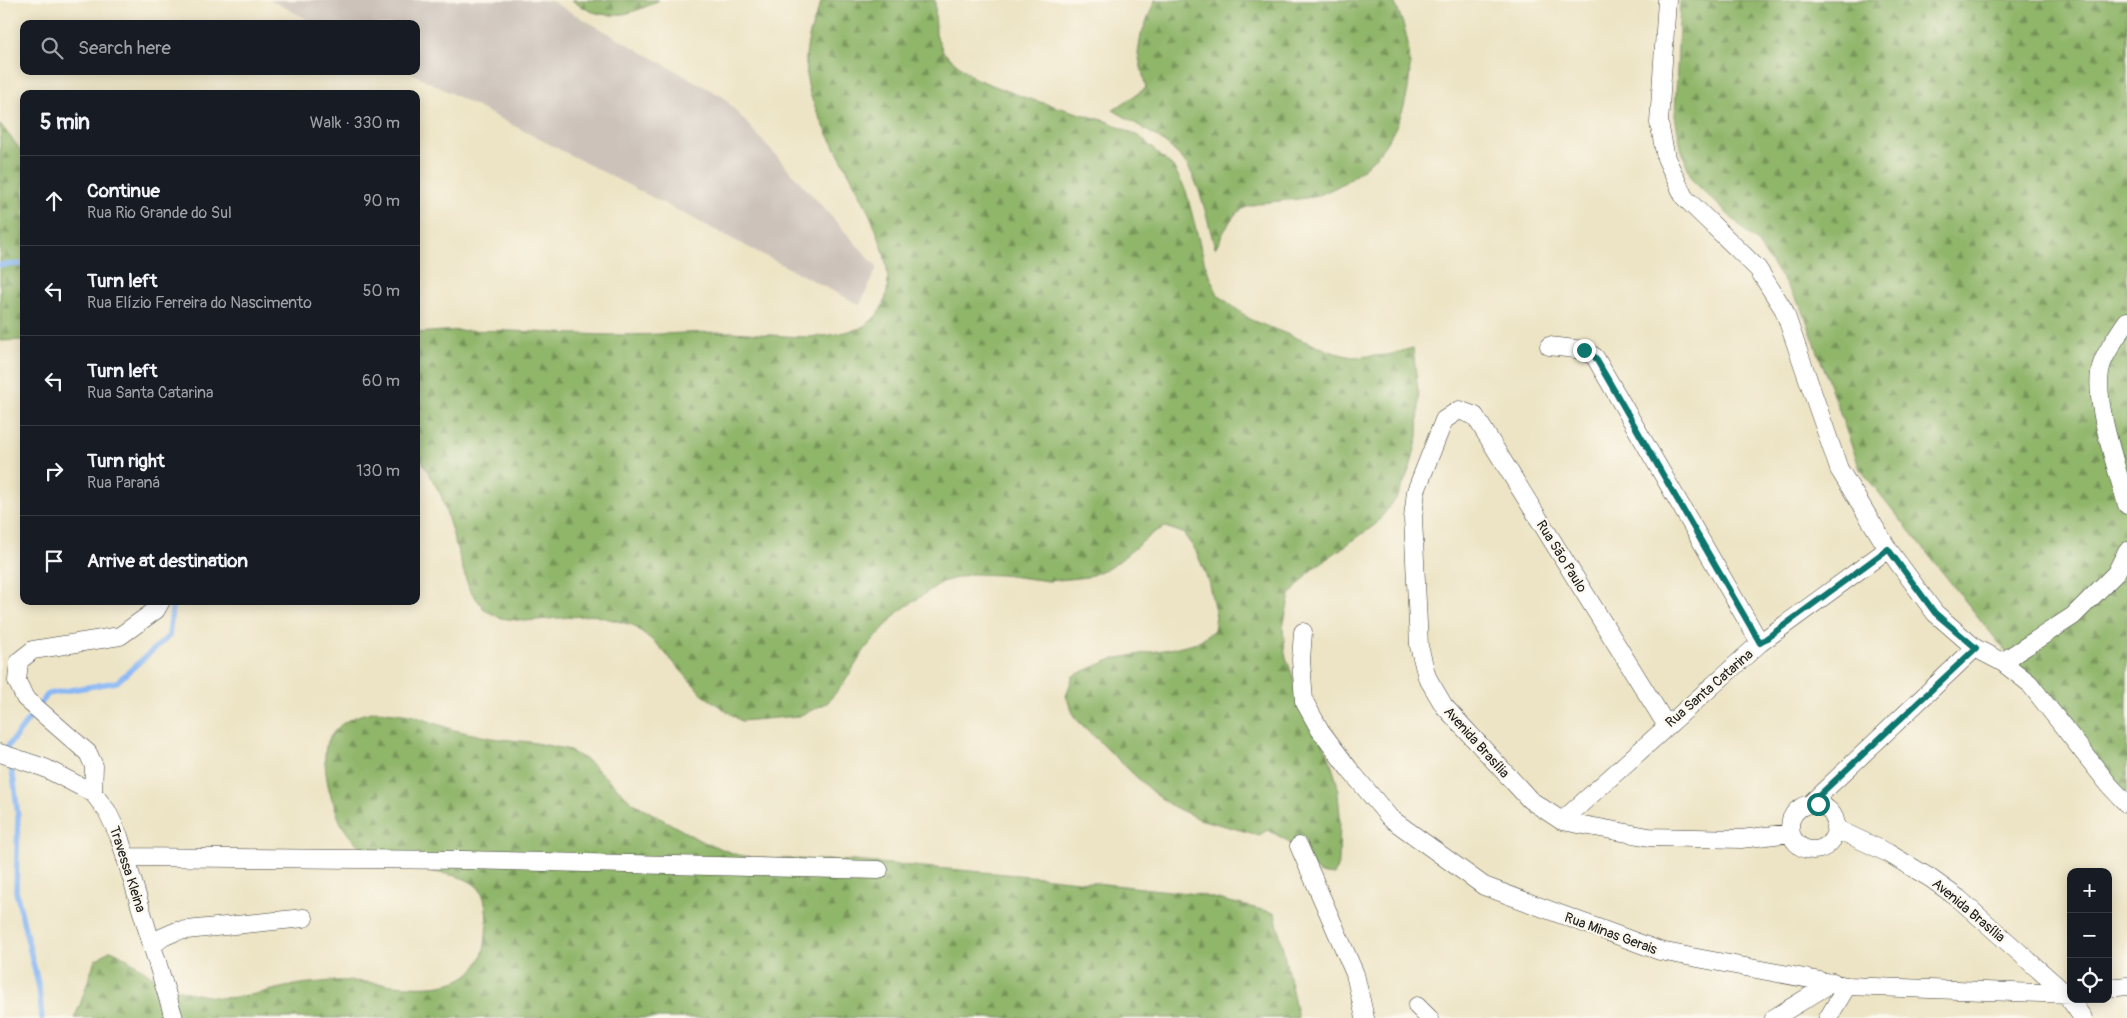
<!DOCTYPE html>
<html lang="en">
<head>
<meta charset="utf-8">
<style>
	:root { --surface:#171b24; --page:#242831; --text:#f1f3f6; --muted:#9ea1a6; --line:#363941 }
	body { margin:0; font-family:Pangolin,sans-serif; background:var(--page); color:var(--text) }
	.controls { position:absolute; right:15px; bottom:15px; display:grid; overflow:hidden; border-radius:10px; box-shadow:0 2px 12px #0003 }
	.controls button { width:45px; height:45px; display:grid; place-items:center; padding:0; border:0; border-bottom:1px solid var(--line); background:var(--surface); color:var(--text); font:25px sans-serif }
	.stop { position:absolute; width:15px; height:15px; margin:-11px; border:4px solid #0f766e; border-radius:50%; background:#fff }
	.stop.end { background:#0f766e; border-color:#fff; box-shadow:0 1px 5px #0008 }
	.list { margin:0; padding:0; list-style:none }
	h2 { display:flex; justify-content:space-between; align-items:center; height:65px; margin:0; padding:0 20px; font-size:21px }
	h2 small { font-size:16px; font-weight:400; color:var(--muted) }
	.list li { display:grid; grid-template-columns:32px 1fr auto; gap:15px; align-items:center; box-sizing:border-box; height:90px; padding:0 20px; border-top:1px solid var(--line) }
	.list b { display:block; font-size:19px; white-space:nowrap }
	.list p { margin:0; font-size:16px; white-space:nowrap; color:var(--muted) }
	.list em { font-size:16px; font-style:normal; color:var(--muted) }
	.icon { flex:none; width:28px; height:28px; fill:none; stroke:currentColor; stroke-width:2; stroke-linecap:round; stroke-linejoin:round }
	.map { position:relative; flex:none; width:2127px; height:1018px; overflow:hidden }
	.search { position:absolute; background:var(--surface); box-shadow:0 2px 12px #0003; left:20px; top:20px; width:400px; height:55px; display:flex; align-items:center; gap:12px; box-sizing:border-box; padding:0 18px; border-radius:10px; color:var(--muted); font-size:19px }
	.panel { position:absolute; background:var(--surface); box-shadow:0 2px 12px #0003; left:20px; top:90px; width:400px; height:515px; border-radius:10px }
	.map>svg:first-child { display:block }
	.industrial { fill:#ccc2b9 }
	.forest { fill:url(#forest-firs); stroke:#566944 }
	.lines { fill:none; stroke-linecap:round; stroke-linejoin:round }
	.stream { stroke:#89b8f4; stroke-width:5.5 }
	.minor-casing { stroke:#3b3a35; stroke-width:19 }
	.minor { stroke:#fff; stroke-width:18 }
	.route { stroke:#0f766e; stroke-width:6 }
	.labels { text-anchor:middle; stroke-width:4.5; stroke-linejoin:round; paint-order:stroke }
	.street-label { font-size:14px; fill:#1c1c1c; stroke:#fbf7ec }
</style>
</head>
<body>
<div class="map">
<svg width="2127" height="1018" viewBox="0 0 2127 1018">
	<defs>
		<pattern id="forest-firs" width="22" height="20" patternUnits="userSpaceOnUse" patternTransform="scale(1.25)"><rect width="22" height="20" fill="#90b66b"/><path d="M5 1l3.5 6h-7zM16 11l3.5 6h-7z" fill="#759357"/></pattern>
	</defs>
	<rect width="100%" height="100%" fill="#fbf7ec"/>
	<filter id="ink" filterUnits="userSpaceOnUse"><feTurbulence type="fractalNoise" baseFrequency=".02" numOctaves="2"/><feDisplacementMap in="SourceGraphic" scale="10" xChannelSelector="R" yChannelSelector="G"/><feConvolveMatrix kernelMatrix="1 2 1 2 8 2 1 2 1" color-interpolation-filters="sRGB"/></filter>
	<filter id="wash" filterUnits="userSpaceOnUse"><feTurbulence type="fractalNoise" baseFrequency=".0096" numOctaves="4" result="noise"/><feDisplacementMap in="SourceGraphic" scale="20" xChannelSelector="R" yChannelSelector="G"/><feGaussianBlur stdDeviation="1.12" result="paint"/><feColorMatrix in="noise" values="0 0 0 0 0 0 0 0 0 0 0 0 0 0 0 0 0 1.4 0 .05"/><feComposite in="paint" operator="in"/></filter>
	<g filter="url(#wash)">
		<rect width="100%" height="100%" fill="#ede4c5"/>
		<path class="industrial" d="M270,0H549L723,97L877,267L860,305L408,71H416V24H316Z"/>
		<path class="forest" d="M572,0H659C628,17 601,23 572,0Z
			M822,0H935L936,35L944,53L974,78L1026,98L1109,122L1140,137L1174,168L1186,191L1205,264L1218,295L1251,320L1335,353L1352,357L1388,355L1413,348L1419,400L1418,437L1410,468L1398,496L1375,525L1312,569L1290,595L1283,627L1285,654L1303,706L1328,753L1337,783L1340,815L1339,861L1334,875L1319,873L1286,840L1268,830L1259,835L1199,819L1170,805L1150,790L1075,718L1066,696L1073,676L1112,659L1169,649L1198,642L1214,630L1216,616L1208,580L1196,551L1183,533L1165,527L1153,533L1113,566L1087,577L1049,581L1002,575L971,574L942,582L898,612L865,649L844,683L827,703L799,716L741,721L703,695L657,644L633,625L593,615L525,621L500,618L485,610L469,589L441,495L416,451V333C485,326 554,335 622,335C656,335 690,332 724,332C761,332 804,342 841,333C848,331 858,330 864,326C936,281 823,147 809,90C801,54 809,33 822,0Z
			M1155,0H1393C1433,76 1399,166 1318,195C1295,203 1253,198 1237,213C1228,221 1222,237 1215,248C1208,223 1200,181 1184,161C1166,139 1137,125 1113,110L1146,88L1138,54L1141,35Z
			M1680,0H2127V794L2046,702L1860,469L1802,308L1756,241L1692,180L1681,148L1675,116Z
			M0,124L24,154V340L0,341Z
			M377,711L411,715L454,730L491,738L530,742L566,749L588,761L632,802L701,841L738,855L755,858L854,861L1041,877L1197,894L1275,913L1298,1018H74L80,1005L95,960L111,950C130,958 145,973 163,983C179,991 198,995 215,997C247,1001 279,985 311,983C323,982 336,980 349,981C396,982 481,1008 486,936C487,923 488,901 480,890C473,880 457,876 446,874C410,867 365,863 344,828C338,820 336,808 332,799C327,786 322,755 327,743C337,722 355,715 377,711Z"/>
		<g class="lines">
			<path class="stream" d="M0,265L24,264
				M42,1018L39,988L16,891L18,817L14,781L6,749L48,694L117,682L169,636L173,601"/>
		</g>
	</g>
	<g filter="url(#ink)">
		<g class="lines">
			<defs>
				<path id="minor" d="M1667,0L1659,123L1666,158L1684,197L1758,269L1784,310L1839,469L1888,549L1935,613L1975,648L2002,662L2029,683L2110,786L2127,804
					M2127,321C2119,333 2109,347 2103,361C2089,393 2118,470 2127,505
					M1549,346L1584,350L1595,357L1760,643
					M1303,632L1301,660L1304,701L1320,730L1349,769L1390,818L1484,886L1660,951L1847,986L2071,994
					M2002,662L2073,616L2116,573L2127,551
					M1667,726L1475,416L1459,410L1444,420L1416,491L1413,518L1419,646L1427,677L1444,706L1530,800L1562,821L1649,837L1741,839L1791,833
					M0,753L45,768L93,793L107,811L119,836L174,1018
					M93,793L94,766L88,753L25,698L17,681L19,661L33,650L120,636L156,610L161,601
					M1810,804L1975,648
					M1790 827a23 23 0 1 1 46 0a23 23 0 1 1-46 0Z
					M1562,821L1760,643L1888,549
					M1835,828L1888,853L1930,878L1958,898L2066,994L2083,1018
					M1299,846L1355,974L1365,1018
					M125,857L464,860L879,870
					M152,946L163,937L177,931L304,918
					M2108,988L2127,986
					M1417,1006L1429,1018
					M1774,1018L1833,982
					M1828,1018L1847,986"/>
			</defs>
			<use href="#minor" class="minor-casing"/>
			<use href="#minor" class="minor"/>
		</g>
	</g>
	<g class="lines" filter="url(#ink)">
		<path class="route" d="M1584,350L1595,357L1760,643L1888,549L1935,613L1976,648L1810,804H1818"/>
	</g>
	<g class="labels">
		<g class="street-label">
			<text transform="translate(1562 556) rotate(58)" y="5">Rua São Paulo</text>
			<text transform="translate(1709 688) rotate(-41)" y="5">Rua Santa Catarina</text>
			<text transform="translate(1477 742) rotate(48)" y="5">Avenida Brasília</text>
			<text transform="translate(128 869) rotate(72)" y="5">Travessa Kleina</text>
			<text transform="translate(1969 910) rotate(40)" y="5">Avenida Brasília</text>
			<text transform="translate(1611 933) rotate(20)" y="5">Rua Minas Gerais</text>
		</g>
	</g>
</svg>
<div class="controls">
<button>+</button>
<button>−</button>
<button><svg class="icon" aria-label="locate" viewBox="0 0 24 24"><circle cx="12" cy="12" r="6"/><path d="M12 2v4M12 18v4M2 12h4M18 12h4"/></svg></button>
</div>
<div class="stop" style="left:1818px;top:804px"></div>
<div class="stop end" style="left:1584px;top:350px"></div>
<div class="search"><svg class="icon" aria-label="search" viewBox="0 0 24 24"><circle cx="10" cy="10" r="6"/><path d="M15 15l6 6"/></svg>Search here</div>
<section class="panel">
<h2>5 min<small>Walk · 330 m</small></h2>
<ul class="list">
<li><svg class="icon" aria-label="ahead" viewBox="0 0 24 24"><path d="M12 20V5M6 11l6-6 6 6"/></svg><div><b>Continue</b><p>Rua Rio Grande do Sul</p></div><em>90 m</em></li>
<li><svg class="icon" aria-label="left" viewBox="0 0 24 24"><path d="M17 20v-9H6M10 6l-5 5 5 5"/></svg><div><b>Turn left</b><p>Rua Elízio Ferreira do Nascimento</p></div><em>50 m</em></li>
<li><svg class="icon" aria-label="left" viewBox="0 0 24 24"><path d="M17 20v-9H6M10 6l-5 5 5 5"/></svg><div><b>Turn left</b><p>Rua Santa Catarina</p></div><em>60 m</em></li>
<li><svg class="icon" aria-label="right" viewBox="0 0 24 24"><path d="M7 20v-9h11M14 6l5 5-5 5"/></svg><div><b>Turn right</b><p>Rua Paraná</p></div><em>130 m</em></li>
<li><svg class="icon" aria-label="arrive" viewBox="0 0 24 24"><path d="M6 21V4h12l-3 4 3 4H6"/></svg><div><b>Arrive at destination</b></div></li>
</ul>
</section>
</div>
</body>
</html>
